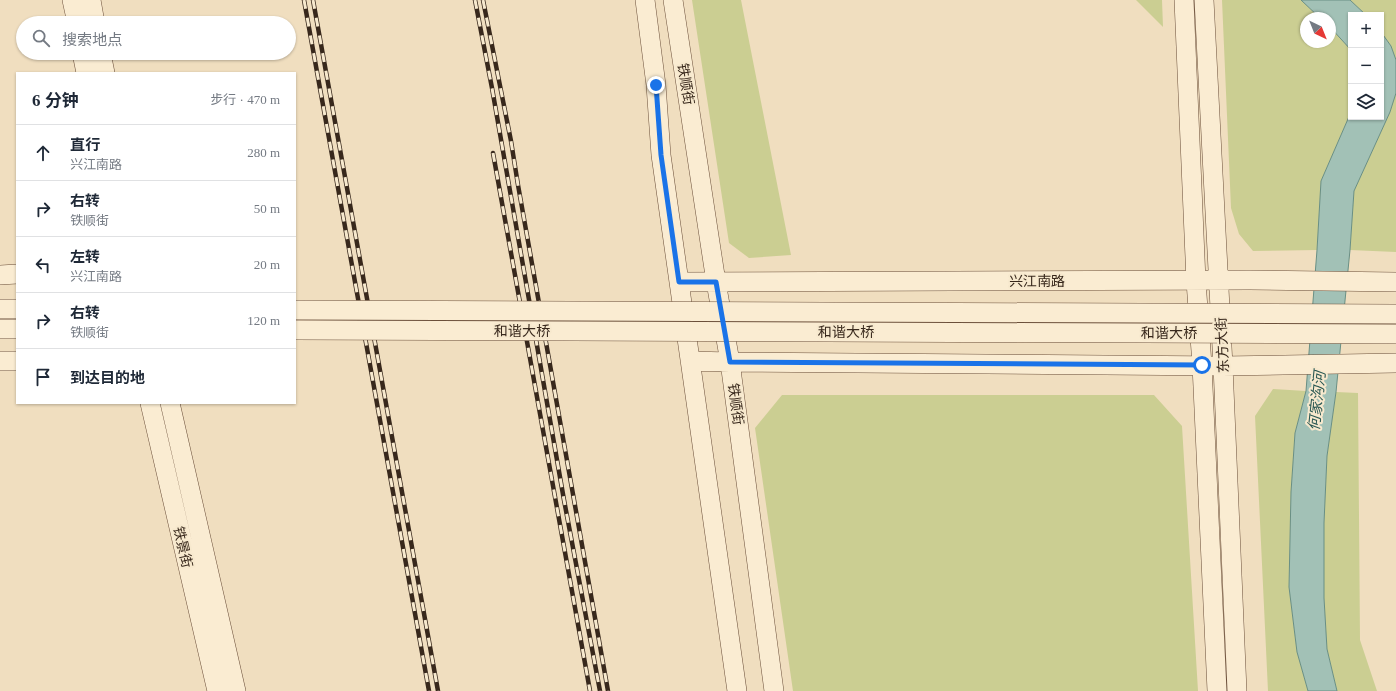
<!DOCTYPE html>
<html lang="zh">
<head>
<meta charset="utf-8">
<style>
	:root { --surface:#fff; --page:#f6f6f7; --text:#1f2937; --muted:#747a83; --line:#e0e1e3 }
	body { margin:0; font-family:"Times New Roman","Noto Sans SC",serif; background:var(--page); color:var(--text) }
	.controls { position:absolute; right:12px; top:12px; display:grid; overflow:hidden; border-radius:0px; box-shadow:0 1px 3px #0004 }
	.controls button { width:36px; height:36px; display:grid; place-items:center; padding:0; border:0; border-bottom:1px solid var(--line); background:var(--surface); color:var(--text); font:20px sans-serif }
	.compass { position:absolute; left:1300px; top:12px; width:36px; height:36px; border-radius:50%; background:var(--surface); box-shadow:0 1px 3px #0004; rotate:137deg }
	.stop { position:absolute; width:12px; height:12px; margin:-9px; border:3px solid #1a73e8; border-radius:50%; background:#fff }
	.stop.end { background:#1a73e8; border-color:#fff; box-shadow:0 1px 4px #0008 }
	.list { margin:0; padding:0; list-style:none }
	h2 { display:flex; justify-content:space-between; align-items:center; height:52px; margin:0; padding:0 16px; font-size:17px }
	h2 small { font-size:13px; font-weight:400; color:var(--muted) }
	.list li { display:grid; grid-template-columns:26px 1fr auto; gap:12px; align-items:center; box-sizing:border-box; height:56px; padding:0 16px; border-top:1px solid var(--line) }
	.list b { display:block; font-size:15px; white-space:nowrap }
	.list p { margin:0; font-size:13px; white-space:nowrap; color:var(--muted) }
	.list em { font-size:13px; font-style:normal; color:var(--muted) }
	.icon { flex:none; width:22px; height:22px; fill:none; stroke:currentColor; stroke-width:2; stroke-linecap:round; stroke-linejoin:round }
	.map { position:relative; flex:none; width:1396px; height:691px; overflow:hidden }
	.search { position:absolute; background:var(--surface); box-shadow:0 1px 3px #0004; left:16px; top:16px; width:280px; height:44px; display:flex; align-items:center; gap:10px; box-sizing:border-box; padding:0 14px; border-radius:22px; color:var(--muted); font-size:15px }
	.panel { position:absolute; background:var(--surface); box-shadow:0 1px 3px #0004; left:16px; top:72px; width:280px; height:332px; border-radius:0px }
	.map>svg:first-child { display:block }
	.green { fill:#cbce92 }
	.water { fill:#a2c1b6; stroke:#698f84 }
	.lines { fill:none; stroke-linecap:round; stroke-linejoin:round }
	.secondary-casing { stroke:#6b4f3a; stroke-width:20 }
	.secondary { stroke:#faecd2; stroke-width:19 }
	.rail-casing { stroke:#38281c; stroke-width:4.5 }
	.rail { stroke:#f7e9ce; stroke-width:3; stroke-dasharray:9; stroke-linecap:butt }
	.secondary-bridge-casing { stroke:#6b4f3a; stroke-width:20; stroke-linecap:butt }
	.secondary-bridge { stroke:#faecd2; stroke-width:19 }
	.route { stroke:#1a73e8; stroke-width:5 }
	.labels { text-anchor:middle; stroke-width:4; stroke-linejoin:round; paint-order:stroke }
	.street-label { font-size:14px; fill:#38281c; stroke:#f7e9ce }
	.water-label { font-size:15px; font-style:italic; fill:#2a5853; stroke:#f7e9ce }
</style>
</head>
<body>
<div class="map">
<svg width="1396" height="691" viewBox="0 0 1396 691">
	<rect width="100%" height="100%" fill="#f0debf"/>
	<path class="green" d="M692,0H741L791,255L749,258L729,243Z
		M1136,0H1162L1163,27Z
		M1222,0H1301L1320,18H1306V42H1330V27L1351,50V112L1321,181L1317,250L1253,251L1239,234L1231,208Z
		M1350,0H1396V60L1391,46L1381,32V15H1366Z
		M1396,93V252L1350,250L1354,191L1390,112Z
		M1273,389L1306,391L1295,433L1291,492L1289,587L1297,652L1308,691H1268L1255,416Z
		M1336,392L1358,393L1360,640L1377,691H1337L1327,649L1324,598V523L1327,456Z
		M782,395H1154L1182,426L1198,691H793L755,428Z"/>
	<path class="water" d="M1301,0H1350L1366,15H1351V50L1330,27V18H1320Z
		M1381,32L1391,46L1396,60V93L1390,112L1354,191L1350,250L1336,392L1327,456L1324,523V598L1327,649L1337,691H1308L1297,652L1289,587L1291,492L1295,433L1306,391L1317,250L1321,181L1351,112V117H1381Z"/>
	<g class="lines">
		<defs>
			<path id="secondary" d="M72,0L77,23
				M91,0L95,23
				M645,0L656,85L661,155L737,691
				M673,0L716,282L730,362L774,691
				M1184,0L1196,281L1202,365L1217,691
				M1204,0L1223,366L1237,691
				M82,53L86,73
				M101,53L105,73
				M0,275L17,274
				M679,282L1250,280L1396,282
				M0,309H17
				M0,329H17
				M0,361H17
				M690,361L730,362L1223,366L1396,363
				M150,403L217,691
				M170,403L236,691"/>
		</defs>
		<use href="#secondary" class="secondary-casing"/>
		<use href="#secondary" class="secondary"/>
		<defs>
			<path id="rail" d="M304,0L429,691
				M313,0L438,691
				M475,0L492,88L564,500L600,691
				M483,0L511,141L518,185L608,691
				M493,153L590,691"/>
		</defs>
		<use href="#rail" class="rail-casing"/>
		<use href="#rail" class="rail"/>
		<defs>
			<path id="secondary-bridge" d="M295,310L1396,314
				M295,330L1396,334"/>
		</defs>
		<use href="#secondary-bridge" class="secondary-bridge-casing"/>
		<use href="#secondary-bridge" class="secondary-bridge"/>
	</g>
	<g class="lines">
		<path class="route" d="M656,85L661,155L679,282H716L730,362L1202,365"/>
	</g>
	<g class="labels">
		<g class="street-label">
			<text transform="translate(686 84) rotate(81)" y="5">铁顺街</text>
			<text x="1037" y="286">兴江南路</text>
			<text x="522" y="336">和谐大桥</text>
			<text x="846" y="337">和谐大桥</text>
			<text x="1169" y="338">和谐大桥</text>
			<text transform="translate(1222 345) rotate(-93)" y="5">东方大街</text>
			<text transform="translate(736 404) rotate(82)" y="5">铁顺街</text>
			<text transform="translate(183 547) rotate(77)" y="5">铁景街</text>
		</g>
		<g class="water-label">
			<text transform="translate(1317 401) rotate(-84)" y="5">何家沟河</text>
		</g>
	</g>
</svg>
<div class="controls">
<button>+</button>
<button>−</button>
<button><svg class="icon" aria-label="layers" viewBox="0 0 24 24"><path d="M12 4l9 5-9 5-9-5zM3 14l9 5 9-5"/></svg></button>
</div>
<svg class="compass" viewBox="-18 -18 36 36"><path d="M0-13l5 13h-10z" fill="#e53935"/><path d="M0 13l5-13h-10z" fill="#747a83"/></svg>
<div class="stop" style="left:1202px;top:365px"></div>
<div class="stop end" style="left:656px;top:85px"></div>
<div class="search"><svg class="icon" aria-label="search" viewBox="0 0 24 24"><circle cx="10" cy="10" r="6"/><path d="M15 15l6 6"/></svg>搜索地点</div>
<section class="panel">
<h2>6 分钟<small>步行 · 470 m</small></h2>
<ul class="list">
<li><svg class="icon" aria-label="ahead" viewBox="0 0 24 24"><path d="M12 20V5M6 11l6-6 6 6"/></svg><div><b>直行</b><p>兴江南路</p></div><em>280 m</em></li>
<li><svg class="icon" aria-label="right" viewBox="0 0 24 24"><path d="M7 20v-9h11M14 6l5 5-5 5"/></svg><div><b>右转</b><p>铁顺街</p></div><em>50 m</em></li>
<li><svg class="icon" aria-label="left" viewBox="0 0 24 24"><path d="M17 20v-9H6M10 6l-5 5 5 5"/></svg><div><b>左转</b><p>兴江南路</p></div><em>20 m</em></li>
<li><svg class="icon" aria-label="right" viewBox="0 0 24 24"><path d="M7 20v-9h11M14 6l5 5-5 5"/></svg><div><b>右转</b><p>铁顺街</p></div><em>120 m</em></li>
<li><svg class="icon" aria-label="arrive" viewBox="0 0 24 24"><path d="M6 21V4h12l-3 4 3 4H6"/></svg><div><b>到达目的地</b></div></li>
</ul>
</section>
</div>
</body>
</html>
